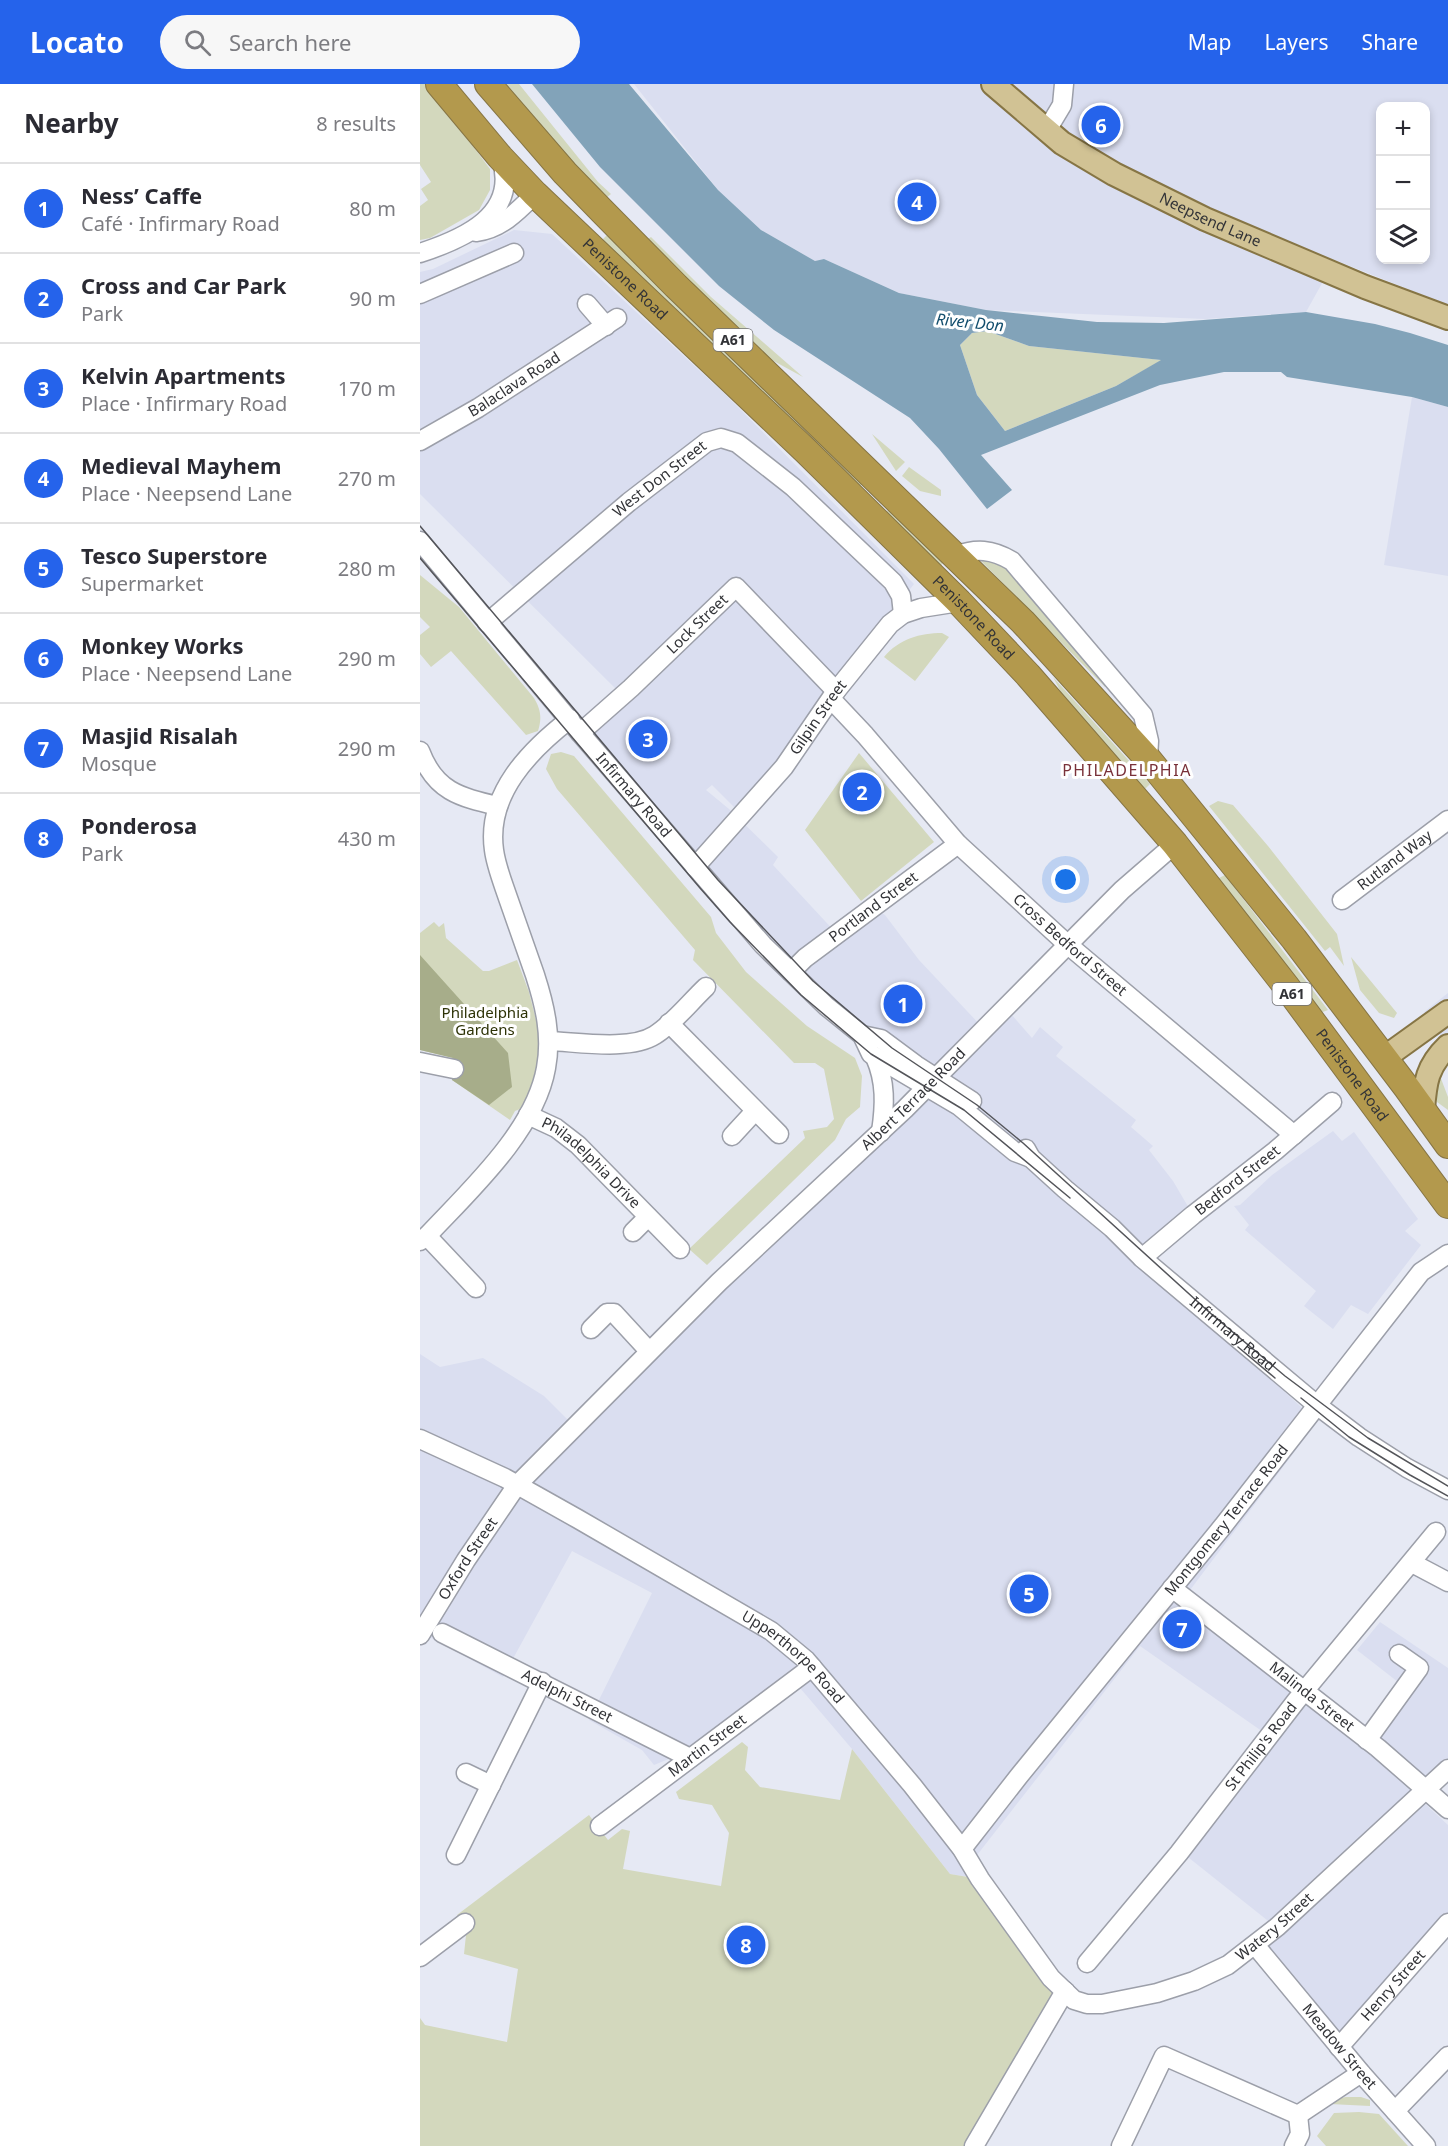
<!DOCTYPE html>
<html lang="en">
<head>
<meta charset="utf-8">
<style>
	:root { --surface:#fff; --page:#f7f7f7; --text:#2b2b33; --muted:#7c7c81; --line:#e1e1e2; --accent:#2563eb }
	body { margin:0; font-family:"Noto Sans",sans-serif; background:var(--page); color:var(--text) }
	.controls { position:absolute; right:18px; top:18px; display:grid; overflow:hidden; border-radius:12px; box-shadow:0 3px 9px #0003 }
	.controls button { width:54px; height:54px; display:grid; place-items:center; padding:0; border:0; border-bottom:2px solid var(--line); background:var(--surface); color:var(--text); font:30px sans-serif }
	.you { position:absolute; left:646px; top:796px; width:21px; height:21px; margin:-15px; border:4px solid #fff; border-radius:50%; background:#1a73e8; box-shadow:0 0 0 9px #1a73e833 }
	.badge { display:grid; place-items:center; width:39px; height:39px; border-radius:50%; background:var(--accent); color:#fff; font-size:20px; font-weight:700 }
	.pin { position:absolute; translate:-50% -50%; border:3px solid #fff; box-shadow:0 2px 6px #0006 }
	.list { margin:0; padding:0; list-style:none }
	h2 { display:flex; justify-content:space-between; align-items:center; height:78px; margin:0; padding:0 24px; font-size:26px }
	h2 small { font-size:20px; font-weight:400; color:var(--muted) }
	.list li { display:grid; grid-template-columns:39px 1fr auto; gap:18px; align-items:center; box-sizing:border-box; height:90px; padding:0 24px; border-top:2px solid var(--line) }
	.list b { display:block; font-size:22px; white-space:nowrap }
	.list p { margin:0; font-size:20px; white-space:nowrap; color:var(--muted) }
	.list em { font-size:20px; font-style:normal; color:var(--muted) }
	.icon { flex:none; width:33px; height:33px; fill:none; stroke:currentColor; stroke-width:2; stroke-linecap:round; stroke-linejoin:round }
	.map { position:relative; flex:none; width:1028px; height:2062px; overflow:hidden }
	header { display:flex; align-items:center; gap:36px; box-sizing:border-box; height:84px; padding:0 30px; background:var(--accent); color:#fff }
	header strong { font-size:28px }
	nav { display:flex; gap:33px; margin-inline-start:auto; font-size:21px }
	.search { width:420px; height:54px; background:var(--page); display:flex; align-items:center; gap:15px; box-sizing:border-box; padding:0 21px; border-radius:33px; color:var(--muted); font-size:22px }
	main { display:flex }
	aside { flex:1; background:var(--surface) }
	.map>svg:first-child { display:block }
	.built { fill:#dadef0; fill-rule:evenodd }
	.green { fill:#d3d8bd }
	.forest { fill:#a7ad8a }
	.water { fill:#82a3b9; fill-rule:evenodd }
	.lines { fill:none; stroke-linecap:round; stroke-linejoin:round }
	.minor-casing { stroke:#9c9fa9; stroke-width:21 }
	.major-casing { stroke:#867545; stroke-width:26 }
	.highway-casing { stroke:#867545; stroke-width:28 }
	.minor { stroke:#fff; stroke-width:18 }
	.major { stroke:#d1c294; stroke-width:22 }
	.highway { stroke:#b3994d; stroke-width:26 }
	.tram { stroke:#54555a; stroke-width:1.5 }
	.labels { text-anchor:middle; stroke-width:6; stroke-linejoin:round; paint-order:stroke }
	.shield { fill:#fff; stroke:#707073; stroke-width:1.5 }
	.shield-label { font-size:14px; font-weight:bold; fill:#323337 }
	.street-label { font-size:15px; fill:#323337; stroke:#fff }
	.park-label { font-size:15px; fill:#2e3307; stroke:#fff }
	.water-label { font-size:16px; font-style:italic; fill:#134e6d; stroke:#fff }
	.neighbourhood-label { font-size:16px; letter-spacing:1.5px; fill:#793139; stroke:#fff }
</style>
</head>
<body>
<header>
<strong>Locato</strong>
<div class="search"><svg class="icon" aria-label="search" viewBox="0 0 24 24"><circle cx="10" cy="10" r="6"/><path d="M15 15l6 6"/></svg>Search here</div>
<nav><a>Map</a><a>Layers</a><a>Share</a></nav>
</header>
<main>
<aside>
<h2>Nearby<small>8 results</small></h2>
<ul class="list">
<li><span class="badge">1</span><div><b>Ness’ Caffe</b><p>Café · Infirmary Road</p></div><em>80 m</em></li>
<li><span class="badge">2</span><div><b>Cross and Car Park</b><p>Park</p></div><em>90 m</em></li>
<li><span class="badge">3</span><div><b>Kelvin Apartments</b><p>Place · Infirmary Road</p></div><em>170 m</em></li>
<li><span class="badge">4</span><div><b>Medieval Mayhem</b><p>Place · Neepsend Lane</p></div><em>270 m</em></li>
<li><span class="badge">5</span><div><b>Tesco Superstore</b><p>Supermarket</p></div><em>280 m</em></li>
<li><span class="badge">6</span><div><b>Monkey Works</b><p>Place · Neepsend Lane</p></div><em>290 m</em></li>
<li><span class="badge">7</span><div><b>Masjid Risalah</b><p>Mosque</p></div><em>290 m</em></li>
<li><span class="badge">8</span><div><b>Ponderosa</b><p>Park</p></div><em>430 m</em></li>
</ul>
</aside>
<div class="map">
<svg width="1028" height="2062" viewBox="0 0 1028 2062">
	<rect width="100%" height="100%" fill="#e6e9f4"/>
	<path class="built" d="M214,0H1028V221L915,176L886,228L785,235L566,226L479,209L404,175L395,177L341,146L298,106ZM960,22H1006V176H960Z
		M94,146L132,150L307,312L494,500L319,728L292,701L286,706L309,725L358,773L353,781L417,850L453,824L465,831L499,876L563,944L585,923L612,954L620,943L643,963L636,972L716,1036L711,1043L733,1062L729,1066L753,1097L773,1131L722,1174L897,1338L764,1514L944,1645L978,1598L937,1566L960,1538L1028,1584V1691L1003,1718L1028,1741V1828L926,1958L840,1860L857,1844L759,1766L846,1650L720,1562L554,1775L560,1795L530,1790L432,1665L369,1591L271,1666L234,1681L222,1666L169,1636L232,1509L152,1467L83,1593L0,1548V1270L20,1283L63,1274L124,1312L151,1339L512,998L406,922L160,649L202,611L0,410V188L13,185Z
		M992,313L1028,323V492L964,481Z
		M1028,909V963L1004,928Z
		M913,1047L922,1057L934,1048L998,1135L985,1147L1001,1161L948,1230L931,1221L913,1245L884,1222L896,1207L825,1146L829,1141L814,1122L820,1121L852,1091Z"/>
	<path class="green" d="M0,0H7L70,85V106L59,126L10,154L0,156V122L8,116L1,105L11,98L0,81Z
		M86,0H99L178,98L191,110L186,114L133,58Z
		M189,149L446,396L439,403L182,156Z
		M231,153L291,213L383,293L350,275L265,194L228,155Z
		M567,247L609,262L742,276L696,302L585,347L557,311L540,261L552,249Z
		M452,350L485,378L476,387Z
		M489,383L521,406V412L500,407L482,392Z
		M471,422L523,474L521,484L466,429Z
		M565,473L585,484L685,599V603L559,475Z
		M0,491L39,523L114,614C121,626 122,634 118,647L106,651L31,567L11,583L0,570V551L10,543L0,533Z
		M522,549L529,553L495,597L464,573C479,555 500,549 522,549Z
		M633,593L730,700L723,707L647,620Z
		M141,668L154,672L291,833L296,849L326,888L387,942L435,974L442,992L440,1023L426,1035L415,1056L287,1181L269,1165L385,1054L383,1047L407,1043L414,1035L404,985L395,979H374L273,876L275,866L137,705L126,685L131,670Z
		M439,669L514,758L441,817L385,746Z
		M798,717L813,721L848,762L917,850L924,882L910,863L905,867L789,722Z
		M805,791L908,926L900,929L797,795Z
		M14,838L19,843L24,839L26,854L63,887H69L97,876L109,908L120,952V967L112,1003L100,1025L95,1027L90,1036L32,996L33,974L0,966V849Z
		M931,873L977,929L974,934L959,929L940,906Z
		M1020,992L1028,1013V1026L1017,1018L1015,1002Z
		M322,1658L328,1663L325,1686L340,1703L420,1716L432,1665L530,1790L560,1795L639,1910L554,2062H0V1934L5,1941L87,1958L98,1885L44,1870L46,1851L37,1831L169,1731L188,1756L202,1745L210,1747L203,1785L301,1802L309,1749L292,1721L259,1715L256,1708Z
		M926,2013H941L950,2016V2022L910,2020L916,2015Z
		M939,2028L959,2030L988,2062H906L897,2052L914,2029Z"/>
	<path class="forest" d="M0,871L88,969L92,1003L69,1021L32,996L33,974L0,966Z"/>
	<path class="water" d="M112,0H209L298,106L341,146L395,177L404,175L479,209L566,226L677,238L744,239L886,228L955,240L990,249L1028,261V323L992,313L867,293L861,288H804L740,301L561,371L592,406L567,425L519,365L490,334L354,246L299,202L180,83ZM567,247L609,262L741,276L696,302L585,347L557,311L540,261L552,249Z"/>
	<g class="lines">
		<defs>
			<g id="minor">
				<path d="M627,46L642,21L644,0"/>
				<path d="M56,148C81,145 98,127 115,110"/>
				<path d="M0,169C43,155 100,131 81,74"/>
				<path d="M0,210L94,169"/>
				<path d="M167,220L186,242"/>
				<path id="s1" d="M0,357L58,324L197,234"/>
				<path id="s2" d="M0,457L160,649L343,861L406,922L442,951L451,970L539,1022L595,1068L611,1074"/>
				<path d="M535,472C556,464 572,465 592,477L723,631L729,657L728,675"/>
				<path id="s3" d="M67,539L209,418L287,358L301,354L317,359L373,403L473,498L481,512L483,530"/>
				<path id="s4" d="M412,616L445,651L538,760L647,860L874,1051"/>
				<path id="s5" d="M160,649L211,604L316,503L416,607"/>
				<path d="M0,667C15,707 39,713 78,722"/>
				<path id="s6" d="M275,783L364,683L416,607L470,540L483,530L501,524L539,518"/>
				<path id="s7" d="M922,816L1028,736"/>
				<path id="s8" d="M371,888L385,874L538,760"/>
				<path d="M249,939L359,1050"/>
				<path d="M442,951L461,955L496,981L552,1017"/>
				<path d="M129,957C158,958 210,967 235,951C254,939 270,918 286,903"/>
				<path d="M455,973C466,998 465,1021 461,1048"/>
				<path d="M0,978L34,985"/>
				<path id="s9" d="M108,1031L136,1044L158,1061L260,1165"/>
				<path d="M312,1052L335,1027"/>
				<path id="s10" d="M606,1065L611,1074L645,1105L692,1144L722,1174L898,1322L939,1353L987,1384L1028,1406"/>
				<path d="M213,1148L228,1133"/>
				<path d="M7,1152L56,1204"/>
				<path d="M0,1157L7,1152C49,1107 115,1047 126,984C132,952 125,922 115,891C106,865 97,839 88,814C83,799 76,782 74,766C66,710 110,666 150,635"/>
				<path id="s11" d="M722,1174L773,1131L855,1067L912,1018"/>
				<path d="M171,1245L187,1229H194L229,1267"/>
				<path id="s12" d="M0,1355L85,1394L158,1435L351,1547L386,1576L492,1701L542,1765L560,1795L631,1894L654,1916L667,1920H682L737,1909L774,1897L808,1881L857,1843L1028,1685"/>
				<path d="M992,1479L1028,1498"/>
				<path id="s13" d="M752,1504L958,1664L1028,1725"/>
				<path id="s14" d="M22,1549L270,1674"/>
				<path id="s15" d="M0,1551L46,1476L97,1401L299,1198L485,1025L702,806L755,760"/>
				<path d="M947,1656L999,1584L979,1570"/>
				<path d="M46,1689L71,1701"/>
				<path id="s16" d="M180,1742L392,1583"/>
				<path id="s17" d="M542,1765L599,1692L803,1442L1001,1188L1028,1170"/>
				<path d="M36,1771L122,1598"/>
				<path id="s18" d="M835,1861L941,1989L1006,2062"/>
				<path d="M0,1873L45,1839"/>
				<path id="s19" d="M667,1879L759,1769L876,1617L1016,1448"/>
				<path id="s20" d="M919,1963L1028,1839"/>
				<path d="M975,2027L1028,1972"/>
				<path d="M554,2062L645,1907"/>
				<path d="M701,2062L744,1972L878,2031L941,1989"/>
				<path d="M874,2062L880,2050L878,2031"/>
			</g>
			<g id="major">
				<path id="s21" d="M573,0L642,59L694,90L785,135L945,203L1028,234"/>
				<path d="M964,974L1028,928"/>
				<path d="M1003,1026C1005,998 1007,982 1028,962"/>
			</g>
			<g id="highway">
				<path id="s22" d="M19,0L80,73L115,110L386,367L539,518L608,591L755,760L866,902L1028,1121"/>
				<path d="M68,0L145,89L182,127L256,202L603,538L728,675L874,855L987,1004L1028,1061"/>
			</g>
		</defs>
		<use href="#minor" class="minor-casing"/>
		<use href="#major" class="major-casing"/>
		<use href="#highway" class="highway-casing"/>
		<use href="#minor" class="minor"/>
		<use href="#major" class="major"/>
		<use href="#highway" class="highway"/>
		<path class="tram" d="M0,442L298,796L393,897L472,964L557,1021L603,1059L789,1228L865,1292L948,1354L1028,1402
			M0,474L280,804L310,838L381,911L451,970L544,1026L650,1114
			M818,1263L855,1294
			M881,1314L929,1353L990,1391L1028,1412"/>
	</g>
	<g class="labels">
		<g class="shield">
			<rect x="293.5" y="245" width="39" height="22" rx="4.5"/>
			<rect x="852.5" y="899" width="39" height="22" rx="4.5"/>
		</g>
		<g class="shield-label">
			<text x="313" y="261">A61</text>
			<text x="872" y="915">A61</text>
		</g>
		<g class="street-label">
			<text dy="5" stroke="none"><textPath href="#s21" startOffset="258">Neepsend Lane</textPath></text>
			<text dy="5" stroke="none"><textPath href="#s22" startOffset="270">Penistone Road</textPath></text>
			<text dy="5" stroke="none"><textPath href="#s1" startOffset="110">Balaclava Road</textPath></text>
			<text dy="5" stroke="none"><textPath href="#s3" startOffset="225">West Don Street</textPath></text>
			<text dy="5" stroke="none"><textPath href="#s22" startOffset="756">Penistone Road</textPath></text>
			<text dy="5" stroke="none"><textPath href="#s5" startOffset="160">Lock Street</textPath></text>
			<text dy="5" stroke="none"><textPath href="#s6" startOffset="194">Gilpin Street</textPath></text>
			<text dy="5" stroke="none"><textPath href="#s2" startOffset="332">Infirmary Road</textPath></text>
			<text dy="5" stroke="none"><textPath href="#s7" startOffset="66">Rutland Way</textPath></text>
			<text dy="5" stroke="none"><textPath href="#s8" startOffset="105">Portland Street</textPath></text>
			<text dy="5" stroke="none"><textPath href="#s4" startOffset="342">Cross Bedford Street</textPath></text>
			<text dy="5" stroke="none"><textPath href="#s22" startOffset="1350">Penistone Road</textPath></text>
			<text dy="5" stroke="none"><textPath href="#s15" startOffset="732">Albert Terrace Road</textPath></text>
			<text dy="5" stroke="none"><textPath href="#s9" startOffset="80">Philadelphia Drive</textPath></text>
			<text dy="5" stroke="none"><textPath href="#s11" startOffset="123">Bedford Street</textPath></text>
			<text dy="5" stroke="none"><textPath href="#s10" startOffset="278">Infirmary Road</textPath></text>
			<text dy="5" stroke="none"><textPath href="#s17" startOffset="422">Montgomery Terrace Road</textPath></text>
			<text dy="5" stroke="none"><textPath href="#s15" startOffset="90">Oxford Street</textPath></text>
			<text dy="5" stroke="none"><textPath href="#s12" startOffset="434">Upperthorpe Road</textPath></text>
			<text dy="5" stroke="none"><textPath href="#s14" startOffset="140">Adelphi Street</textPath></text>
			<text dy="5" stroke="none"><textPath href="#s13" startOffset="177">Malinda Street</textPath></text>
			<text dy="5" stroke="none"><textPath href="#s16" startOffset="134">Martin Street</textPath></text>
			<text dy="5" stroke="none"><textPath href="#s19" startOffset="278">St Philip's Road</textPath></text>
			<text dy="5" stroke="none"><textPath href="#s12" startOffset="1101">Watery Street</textPath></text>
			<text dy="5" stroke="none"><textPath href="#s20" startOffset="82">Henry Street</textPath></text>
			<text dy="5" stroke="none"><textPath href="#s18" startOffset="132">Meadow Street</textPath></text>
		</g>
		<g class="park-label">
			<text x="65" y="934">Philadelphia<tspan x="65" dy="17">Gardens</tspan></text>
		</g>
		<g class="water-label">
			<text transform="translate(550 238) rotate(6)" y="6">River Don</text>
		</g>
		<g class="neighbourhood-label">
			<text x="707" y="692">PHILADELPHIA</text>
		</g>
	</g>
</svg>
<div class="controls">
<button>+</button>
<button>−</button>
<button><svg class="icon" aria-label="layers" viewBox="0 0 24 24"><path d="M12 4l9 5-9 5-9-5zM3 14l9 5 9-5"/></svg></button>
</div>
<div class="you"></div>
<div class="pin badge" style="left:483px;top:920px">1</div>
<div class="pin badge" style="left:442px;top:708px">2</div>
<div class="pin badge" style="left:228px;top:655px">3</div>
<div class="pin badge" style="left:497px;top:118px">4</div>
<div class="pin badge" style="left:609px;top:1510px">5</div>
<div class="pin badge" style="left:681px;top:41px">6</div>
<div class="pin badge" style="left:762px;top:1545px">7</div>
<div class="pin badge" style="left:326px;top:1861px">8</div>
</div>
</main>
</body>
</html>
